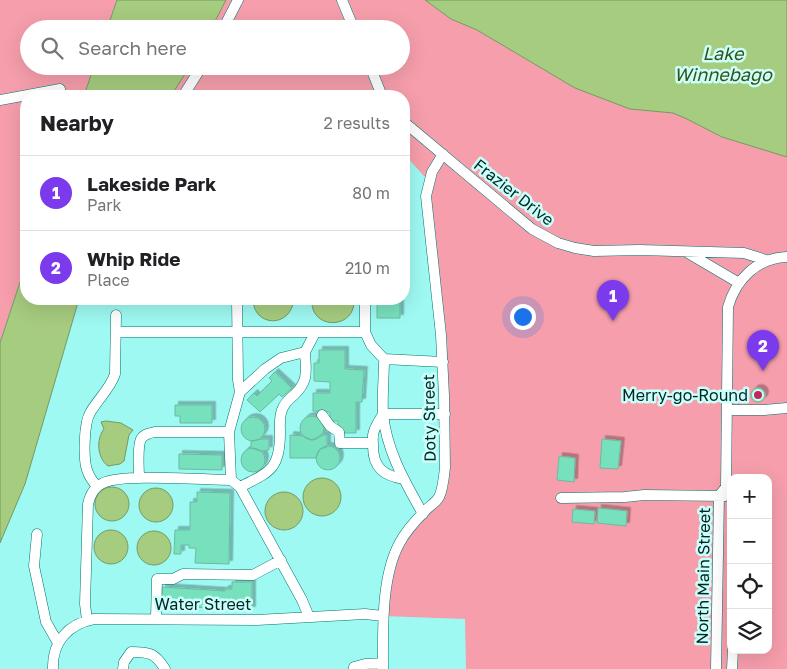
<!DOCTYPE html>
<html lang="en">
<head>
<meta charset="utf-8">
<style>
	:root { --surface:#fff; --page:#f2f2f2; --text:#202124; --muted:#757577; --line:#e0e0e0; --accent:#7c3aed }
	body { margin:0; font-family:"Golos Text",sans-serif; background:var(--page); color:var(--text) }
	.controls { position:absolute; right:15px; bottom:15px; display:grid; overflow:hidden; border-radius:10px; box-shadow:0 5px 20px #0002 }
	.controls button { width:45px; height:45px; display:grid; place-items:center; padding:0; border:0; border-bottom:1px solid var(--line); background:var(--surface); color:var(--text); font:25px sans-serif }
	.you { position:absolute; left:522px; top:316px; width:18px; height:18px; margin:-12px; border:4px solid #fff; border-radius:50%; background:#1a73e8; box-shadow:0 0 0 8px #1a73e833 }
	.badge { display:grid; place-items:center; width:32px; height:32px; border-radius:50%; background:var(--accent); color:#fff; font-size:16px; font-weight:700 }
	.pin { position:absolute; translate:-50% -41px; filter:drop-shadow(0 1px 2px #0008) }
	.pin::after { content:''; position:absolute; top:26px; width:18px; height:15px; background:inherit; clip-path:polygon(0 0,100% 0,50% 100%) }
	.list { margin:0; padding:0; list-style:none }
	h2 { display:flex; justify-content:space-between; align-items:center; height:65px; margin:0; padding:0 20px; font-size:21px }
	h2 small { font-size:16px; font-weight:400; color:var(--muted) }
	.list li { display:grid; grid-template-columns:32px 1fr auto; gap:15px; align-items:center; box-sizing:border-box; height:75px; padding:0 20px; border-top:1px solid var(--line) }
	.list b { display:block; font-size:19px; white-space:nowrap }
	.list p { margin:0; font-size:16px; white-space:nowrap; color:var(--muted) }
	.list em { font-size:16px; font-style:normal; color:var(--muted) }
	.icon { flex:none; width:28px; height:28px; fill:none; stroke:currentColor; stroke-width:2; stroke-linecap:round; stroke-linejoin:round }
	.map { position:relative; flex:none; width:787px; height:669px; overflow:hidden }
	.search { position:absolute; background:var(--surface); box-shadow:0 5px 20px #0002; left:20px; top:20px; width:390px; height:55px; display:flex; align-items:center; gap:12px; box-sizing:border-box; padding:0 18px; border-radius:28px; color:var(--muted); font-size:19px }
	.panel { position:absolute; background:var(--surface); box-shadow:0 5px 20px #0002; left:20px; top:90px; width:390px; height:215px; border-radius:20px }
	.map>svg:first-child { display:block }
	.green { fill:#f69eac; fill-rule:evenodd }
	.water { fill:#a6cc7f; stroke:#749a64 }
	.building { fill:#77e0bd; stroke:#6cba9f; filter:url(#shadow) }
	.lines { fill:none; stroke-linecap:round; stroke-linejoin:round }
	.minor-casing { stroke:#00736e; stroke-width:11 }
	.minor { stroke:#fff; stroke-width:10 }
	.poi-dot { fill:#bc2c55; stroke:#cbfffa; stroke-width:2 }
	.labels { text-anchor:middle; stroke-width:5; stroke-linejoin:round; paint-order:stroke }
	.street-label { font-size:16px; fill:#002725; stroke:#cbfffa }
	.poi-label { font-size:16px; fill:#002725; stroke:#cbfffa; text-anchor:end }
	.water-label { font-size:18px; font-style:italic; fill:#38501a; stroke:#cbfffa }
</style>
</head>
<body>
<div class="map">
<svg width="787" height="669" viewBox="0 0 787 669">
	<defs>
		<filter id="shadow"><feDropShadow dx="3.5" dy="-3.5" stdDeviation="0" flood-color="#0004"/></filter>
	</defs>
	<rect width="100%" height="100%" fill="#9ef9f2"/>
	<path class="green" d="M0,0H117L107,29H29V66H94L84,96H26V264L0,342Z
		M226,0H425L451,19L477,30L575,88L630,109L673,113L687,119L722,137L787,157V669H466L465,619L383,616L393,556L426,510L444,479L429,180L424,176L404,154V96H171L190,66H401V29H211ZM731,478H768V650H731Z"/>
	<path class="water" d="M117,0H226L211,29H107Z
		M425,0H787V157L722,137L687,119L673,113L630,109L575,88L477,30L451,19Z
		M94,66H190L171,96H84Z
		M26,264V299H79L25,484L0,543V343Z
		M253,299H294C291,329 253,327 253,299Z
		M312,299H354C356,331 309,330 312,299Z
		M106,421L121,423L133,430L129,435L124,461L120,464L108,466C97,458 96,439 104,429L101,422Z
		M303 497a19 19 0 1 1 38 0a19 19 0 1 1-38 0Z
		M95 504a17 17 0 1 1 34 0a17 17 0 1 1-34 0Z
		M139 505a17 17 0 1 1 34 0a17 17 0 1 1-34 0Z
		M265 511a19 19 0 1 1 38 0a19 19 0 1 1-38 0Z
		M94 547a17 17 0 1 1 34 0a17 17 0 1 1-34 0Z
		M137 548a17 17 0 1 1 34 0a17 17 0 1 1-34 0Z"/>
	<path class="building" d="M377,299H400V318H377Z
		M758,336L764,337L759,359L754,358Z
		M319,350H345V369L364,370L362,402H356V433H341V427H338V421H330V412L313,411V393H330V382L314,381V363H319Z
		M275,372L292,388L282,397L279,394L260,412L247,400L254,393L257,396L272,381L269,378Z
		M751 395a7 7 0 1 1 14 0a7 7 0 1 1-14 0Z
		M175,405H212V423H180V416H175Z
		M300 428a12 12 0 1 1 24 0a12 12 0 1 1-24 0Z
		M241 429a12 12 0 1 1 24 0a12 12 0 1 1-24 0Z
		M290,435L303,436L312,440L321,435H327V447L320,449L316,458H290Z
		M261,439H269V450L260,451L251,448V441Z
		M602,439L621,441L618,469L600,468Z
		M316 458a12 12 0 1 1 24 0a12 12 0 1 1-24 0Z
		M241 460a12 12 0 1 1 24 0a12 12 0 1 1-24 0Z
		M179,454L222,455V470L179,469Z
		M559,456L575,458L574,482L557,480Z
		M197,492L230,493L229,564L195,563L196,548H189V545H181V554H174L175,530H190V502H197Z
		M598,508L627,511L626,526L597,523Z
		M573,509L595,511L594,524L572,522Z
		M232,582H252V610L189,607V609L162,608V587L225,591V589H232Z"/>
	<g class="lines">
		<defs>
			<path id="minor" d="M342,0L354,29
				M223,29L238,0
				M370,66L382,96
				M183,96L202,66
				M0,100L60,89
				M404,122L532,229L558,243L575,248L594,251L640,250L744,253L766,260
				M688,253L739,283
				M365,299V332L371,345L384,359C384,377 382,396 383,413C386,450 405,482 423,514
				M117,332H365
				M384,359L443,362
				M240,392L265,369L281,358L305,352L315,333
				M727,410H764L787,408
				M322,415L330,426L339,432L340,443H373
				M139,478C139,469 137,447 141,439C144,434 150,433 155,432H229
				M404,479C384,476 373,468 373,446C373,441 372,436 374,431C376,425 380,419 383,414H445
				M231,480L229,432L240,392L238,380L237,299
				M97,486C92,481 89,476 87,470C83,458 84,423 90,413C98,399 110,389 115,374L116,315
				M240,487C270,472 280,469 280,433C280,425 279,417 282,410C284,404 289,399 294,395C309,381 306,371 305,352
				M731,494L726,487L728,307C736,279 757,258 787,257
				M561,498L625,497L644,495L725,496
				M37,534L34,566L46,622L58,643
				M156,619L157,579H173L183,574L253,575L281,560
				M87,620L85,604L88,504C90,495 94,487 103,483C122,473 204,480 231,480L240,487L302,600L309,617
				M53,669C52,642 68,624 94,619L257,620L365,614L383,616
				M123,669L124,662L131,652C150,652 155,653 165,669
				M354,669V667L365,664L383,663
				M383,669C383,631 381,578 399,544C405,532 415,521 425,511C429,506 436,503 439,497C443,489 444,477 445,467L444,396L441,335L426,196L432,172L443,154
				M716,669L719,496L726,487
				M732,669L733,650"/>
		</defs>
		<use href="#minor" class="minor-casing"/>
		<use href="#minor" class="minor"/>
	</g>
	<circle class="poi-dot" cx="758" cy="395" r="5"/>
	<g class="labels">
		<g class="street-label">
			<text transform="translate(514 192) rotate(38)" y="6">Frazier Drive</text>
			<text transform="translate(429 418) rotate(-91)" y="6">Doty Street</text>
			<text transform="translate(703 576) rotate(-89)" y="6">North Main Street</text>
			<text x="203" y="610">Water Street</text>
		</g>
		<g class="poi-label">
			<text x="748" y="401">Merry-go-Round</text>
		</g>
		<g class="water-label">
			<text x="723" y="60">Lake<tspan x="723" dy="21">Winnebago</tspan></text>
		</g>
	</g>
</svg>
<div class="controls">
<button>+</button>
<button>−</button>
<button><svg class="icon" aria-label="locate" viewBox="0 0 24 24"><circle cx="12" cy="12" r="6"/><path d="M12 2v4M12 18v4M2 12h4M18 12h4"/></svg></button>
<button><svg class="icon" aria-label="layers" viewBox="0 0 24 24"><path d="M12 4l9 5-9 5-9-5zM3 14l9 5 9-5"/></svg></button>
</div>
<div class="you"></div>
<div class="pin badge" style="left:613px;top:321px">1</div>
<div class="pin badge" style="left:763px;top:371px">2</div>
<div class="search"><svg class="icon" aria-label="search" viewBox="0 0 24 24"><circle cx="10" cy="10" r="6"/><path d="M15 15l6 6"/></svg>Search here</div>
<section class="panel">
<h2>Nearby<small>2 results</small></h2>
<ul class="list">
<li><span class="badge">1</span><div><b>Lakeside Park</b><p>Park</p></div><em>80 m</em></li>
<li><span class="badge">2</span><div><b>Whip Ride</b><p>Place</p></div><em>210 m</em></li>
</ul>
</section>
</div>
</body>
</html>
